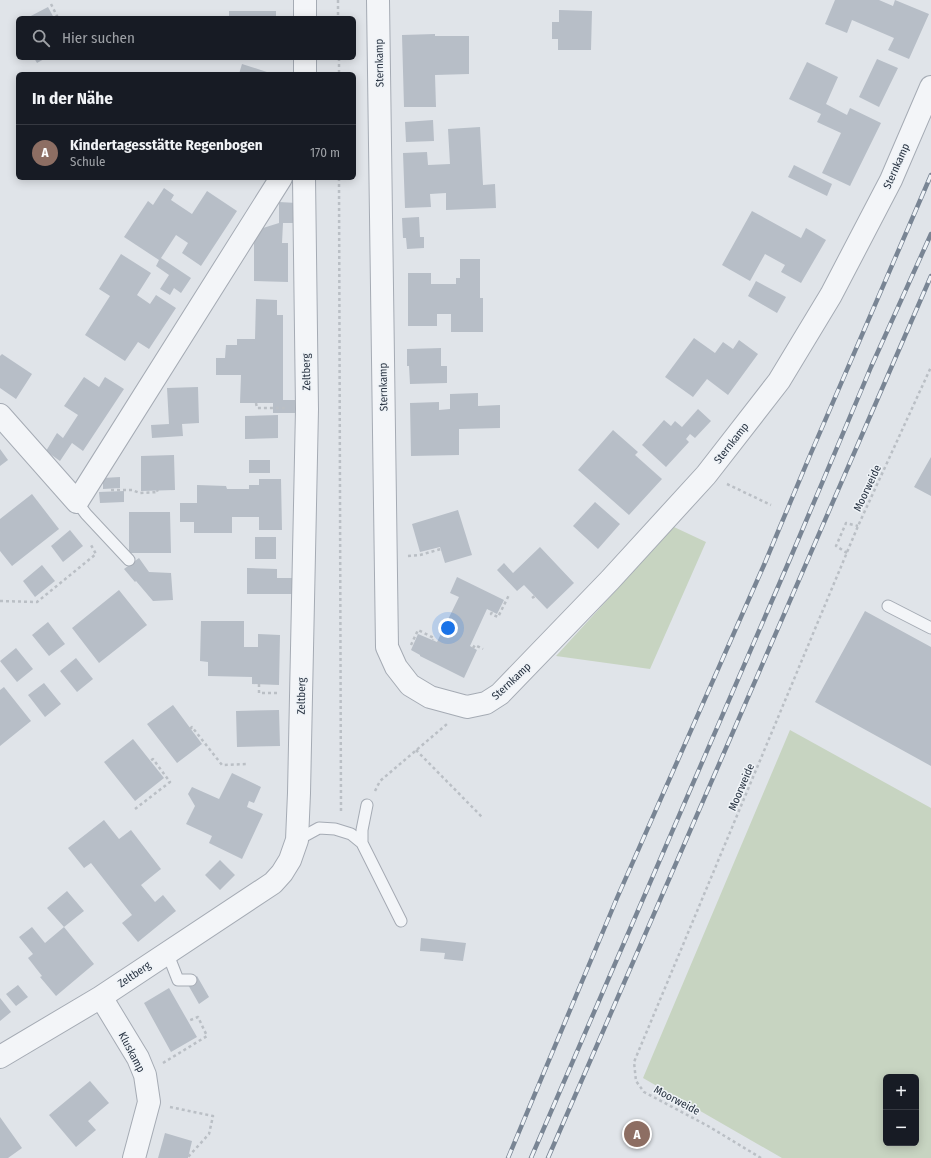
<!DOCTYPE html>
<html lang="de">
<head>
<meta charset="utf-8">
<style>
	:root { --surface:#171b24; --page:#20242c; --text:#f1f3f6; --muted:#9ea1a6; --line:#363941; --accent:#d44063 }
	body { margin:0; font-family:"Fira Sans Condensed",sans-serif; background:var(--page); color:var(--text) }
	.controls { position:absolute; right:12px; bottom:12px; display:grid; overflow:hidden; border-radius:6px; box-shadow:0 2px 10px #0003 }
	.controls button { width:36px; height:36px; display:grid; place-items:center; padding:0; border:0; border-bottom:1px solid var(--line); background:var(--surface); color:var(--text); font:20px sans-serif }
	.you { position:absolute; left:448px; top:628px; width:14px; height:14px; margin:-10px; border:3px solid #fff; border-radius:50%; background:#1a73e8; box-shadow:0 0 0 6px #1a73e833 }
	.badge { display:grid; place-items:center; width:26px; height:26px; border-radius:50%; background:var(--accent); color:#fff; font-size:13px; font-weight:700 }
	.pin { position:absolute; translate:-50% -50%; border:2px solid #fff; box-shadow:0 1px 4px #0006 }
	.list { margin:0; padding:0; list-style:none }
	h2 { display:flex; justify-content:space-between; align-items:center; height:52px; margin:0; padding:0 16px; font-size:17px }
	h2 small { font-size:13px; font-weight:400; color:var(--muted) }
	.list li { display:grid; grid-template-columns:26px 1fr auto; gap:12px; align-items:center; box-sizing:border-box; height:56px; padding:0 16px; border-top:1px solid var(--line) }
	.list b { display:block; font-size:15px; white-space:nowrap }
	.list p { margin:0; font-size:13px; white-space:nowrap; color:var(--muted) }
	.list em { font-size:13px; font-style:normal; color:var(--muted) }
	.icon { flex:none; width:22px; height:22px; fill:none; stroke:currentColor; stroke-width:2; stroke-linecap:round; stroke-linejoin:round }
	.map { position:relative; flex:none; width:931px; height:1158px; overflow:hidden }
	.search { position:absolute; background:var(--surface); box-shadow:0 2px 10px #0003; left:16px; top:16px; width:340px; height:44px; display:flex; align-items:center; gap:10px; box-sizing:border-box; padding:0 14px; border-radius:6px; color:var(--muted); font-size:15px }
	.panel { position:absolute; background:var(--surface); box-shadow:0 2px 10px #0003; left:16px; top:72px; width:340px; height:108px; border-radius:6px }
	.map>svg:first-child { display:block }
	.green { fill:#c7d4c1; fill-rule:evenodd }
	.building { fill:#b7bec7 }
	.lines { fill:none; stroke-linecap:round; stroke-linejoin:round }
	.lane-casing { stroke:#a5abb4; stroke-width:13 }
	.street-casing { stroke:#a5abb4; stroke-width:24 }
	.path { stroke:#babfc5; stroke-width:2.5; stroke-dasharray:3 3; stroke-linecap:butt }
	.lane { stroke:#f3f5f8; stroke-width:11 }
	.street { stroke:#f3f5f8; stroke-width:22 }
	.rail-casing { stroke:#798594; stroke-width:4.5 }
	.rail { stroke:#eff3f7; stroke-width:3; stroke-dasharray:9; stroke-linecap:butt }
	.labels { text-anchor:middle; stroke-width:3; stroke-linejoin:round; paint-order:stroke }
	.street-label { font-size:11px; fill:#283342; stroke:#eff3f7 }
</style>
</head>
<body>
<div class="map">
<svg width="931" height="1158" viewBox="0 0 931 1158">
	<rect width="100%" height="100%" fill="#e0e4e9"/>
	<path class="green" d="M674,527L706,542L650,669L556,656Z
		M790,730L931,808V1158H782L643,1078ZM886,1077H916V1143H886Z"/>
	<path class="building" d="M835,0H879L893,6L895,0L929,14L909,59L888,50L894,38L852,20L847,33L825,24Z
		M48,7L54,18H27Z
		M559,10L592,11L591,50H558V39H552V22H559Z
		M229,11H276V18H229Z
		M435,34V36H469V74L435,75L436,107H404L402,35Z
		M34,58H46L37,63Z
		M877,59L898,68L879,107L859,97Z
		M807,62L838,77L826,104L847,115L850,108L881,123L850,186L822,173L841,133L817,122L821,114L789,99Z
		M242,64L273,74H239Z
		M433,120L434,141L406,142L405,122Z
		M480,127L483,185L495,184L496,208L446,210V193L430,194L431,207L405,208L403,153L427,152L428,165L450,164L448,129Z
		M794,165L832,184L827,196L788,177Z
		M164,188L174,195L171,200L192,214L207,191L237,211L201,266L182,253L188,243L176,235L161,258L191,278L181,293L174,288L170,295L160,289L169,275L156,266L159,260L124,237L148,201L153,205Z
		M279,202L297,203V223H283L282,243H288V282L254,281V241L263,228L279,223Z
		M752,211L801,238L806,228L826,240L801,283L781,272L785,265L765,254L750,281L722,265Z
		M419,217L420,237H424V248L407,249L406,238H403L402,218Z
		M121,254L151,273L137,295L150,304L156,295L176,308L149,349L138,342L125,361L85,335L110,296L99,289Z
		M460,259H480V298H483V332H451V314H437V326H408V273H431V284H456V278H460Z
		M756,281L786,297L777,313L748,296Z
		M256,299L277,300V315H283V400H296V413H273V403H240L241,375H216V358H225L226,345H237V339H255Z
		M694,338L715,353L723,342L733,349L739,340L758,354L728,395L707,379L693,397L665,377Z
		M441,348V366H447V383L410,384L409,366H407V349Z
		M2,354L32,374L16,399L0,388V356Z
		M84,377L99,387L105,377L124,389L83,451L72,443L60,461L46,451L57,433L63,438L78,415L64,406Z
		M198,387L199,423L182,424L183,436L152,438L151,425L169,424L167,388Z
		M478,393V406L500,405V428L459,429V455L411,456L410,403L439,402V410L450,409V394Z
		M698,409L711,421L695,438L690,434L686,439L689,442L666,467L642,445L664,420L671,426L675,421L682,427Z
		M278,415V438L245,439V416Z
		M613,430L638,452L635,455L662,479L629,515L578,470Z
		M0,449L8,460L0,466Z
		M174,455L175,490L141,491V456Z
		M931,457V496L914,487Z
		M249,460H270V473H249Z
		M120,477V488L103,489V478Z
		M259,479H281L282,530H259V517H232V533H194V522H180V503H197V485L226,486L227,489H249V485H259Z
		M124,491V502L100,503L99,492Z
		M32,494L59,529L12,566L0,551V519Z
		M595,502L620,524L598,549L573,526Z
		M458,510L472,555L445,563L440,547L420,552L412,524Z
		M129,512H170L171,553H129Z
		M70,530L83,546L63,562L51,546Z
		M255,537H276V559H255Z
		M540,547L574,583L547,609L524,585L517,591L497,570L504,563L513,573Z
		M139,558L149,572L171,573L173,600L153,601L136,581L135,582L124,569Z
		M42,565L55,581L35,597L23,581Z
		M247,568L277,569V578H295V594H247Z
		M457,577L504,600L497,614L487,609L470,646L477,650L464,678L420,656V655L411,650L418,634L437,642L459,597L450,593Z
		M119,590L147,625L99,663L72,628Z
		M865,611L931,647V766L815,702Z
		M201,621H244V647H258V634L280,635L279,685L252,684V677L208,676V662L200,661Z
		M48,622L65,644L49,656L32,635Z
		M16,648L33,669L17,682L0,661Z
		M76,658L93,679L77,692L60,671Z
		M44,683L61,704L45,717L28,695Z
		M4,687L31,721L0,746V690Z
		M173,705L202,744L177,763L147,724Z
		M279,710L280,746L237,747L236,711Z
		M133,739L164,778L135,801L104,762Z
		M232,773L261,787L254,803L249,801L247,807L263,814L242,859L209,843L212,836L186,824L195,806L188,794L192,787L219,799Z
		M104,820L119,839L131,830L161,869L141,885L155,902L163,895L176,911L138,942L122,923L132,915L91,863L84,868L68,848Z
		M220,860L235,875L220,890L205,875Z
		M67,891L84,911L64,927L47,908Z
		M32,927L45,943L64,927L94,964L56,996L40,977L42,976L28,958L33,954L19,937Z
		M421,938L466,943L463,961L444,959L445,953L420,951Z
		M197,976L209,997L199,1004L187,983Z
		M18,985L28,997L16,1006L6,994Z
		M169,988L197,1037L171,1052L144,1003Z
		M0,998L11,1012L0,1021Z
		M90,1081L109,1103L88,1121L96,1130L76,1147L49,1115Z
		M0,1117L22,1148L8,1158H0Z
		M165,1133L192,1141L188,1158H158Z"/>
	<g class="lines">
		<defs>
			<path id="lane" d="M77,502L86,514L129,560
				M888,606L931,628
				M367,805L362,830V843L401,921
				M297,840L319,828L335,829L351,834L362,843
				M167,952L178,980H191"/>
			<path id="street" d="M378,0L387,647L396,667L410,685L430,697L467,707L486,703L500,694L610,580L706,475L779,381L831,295L891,180L931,87
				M305,18V0
				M305,74V58
				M0,415L77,502L281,178
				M101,997L138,1058L145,1075L149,1102L134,1158
				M0,1057L101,997L273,883L282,873L290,860L297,840L299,793L307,409L304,178"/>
		</defs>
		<use href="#lane" class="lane-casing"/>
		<use href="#street" class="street-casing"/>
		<path class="path" d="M338,0V18
			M51,4L58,18
			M339,58V74
			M339,178L341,813
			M256,403L257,408H286
			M727,484L771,505
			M111,490H132L140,493L158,492L157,490
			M847,553L836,546L846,523L858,526
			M408,556L420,555L441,549
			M532,598L535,596
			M0,601L37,602L96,554L91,545
			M492,612L491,614L498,617L509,595
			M411,645L418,630L434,638L433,640
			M473,648L475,645L483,649
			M259,684V693H280
			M190,729L192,727L222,765L247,764
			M416,750L482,817
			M375,791L380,781L447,724
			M135,809L170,782L153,759L150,761
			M163,1063L207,1036L198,1017L188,1021
			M170,1107L213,1116L209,1134L188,1157
			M761,1158L708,1126L644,1092L636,1081L634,1062L858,526L931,367"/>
		<use href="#lane" class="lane"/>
		<use href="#street" class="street"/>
		<defs>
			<path id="rail" d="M508,1158L617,898L764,565L808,460L931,175
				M531,1158L790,559L871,367L931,234
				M548,1158L931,276"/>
		</defs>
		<use href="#rail" class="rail-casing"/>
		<use href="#rail" class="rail"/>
	</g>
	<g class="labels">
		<g class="street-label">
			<text transform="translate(379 63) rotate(-91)" y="4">Sternkamp</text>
			<text transform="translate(896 166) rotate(-66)" y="4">Sternkamp</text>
			<text transform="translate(306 372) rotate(-91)" y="4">Zeltberg</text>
			<text transform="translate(383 387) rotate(-91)" y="4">Sternkamp</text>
			<text transform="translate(731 443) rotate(-52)" y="4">Sternkamp</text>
			<text transform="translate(867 488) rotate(-65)" y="4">Moorweide</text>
			<text transform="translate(511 681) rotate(-43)" y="4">Sternkamp</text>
			<text transform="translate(301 696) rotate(-89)" y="4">Zeltberg</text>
			<text transform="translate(741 787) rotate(-67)" y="4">Moorweide</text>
			<text transform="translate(134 974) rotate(-34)" y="4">Zeltberg</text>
			<text transform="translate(132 1052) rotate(62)" y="4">Kluskamp</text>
			<text transform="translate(677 1100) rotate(28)" y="4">Moorweide</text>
		</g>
	</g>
</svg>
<div class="controls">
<button>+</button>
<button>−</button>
</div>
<div class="you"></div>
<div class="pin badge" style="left:637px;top:1134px;background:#8d6e63">A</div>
<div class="search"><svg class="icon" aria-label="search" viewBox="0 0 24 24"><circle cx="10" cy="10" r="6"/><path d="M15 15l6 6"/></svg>Hier suchen</div>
<section class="panel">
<h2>In der Nähe<small></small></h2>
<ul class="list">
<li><span class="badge" style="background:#8d6e63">A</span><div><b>Kindertagesstätte Regenbogen</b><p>Schule</p></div><em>170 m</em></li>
</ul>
</section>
</div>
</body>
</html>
